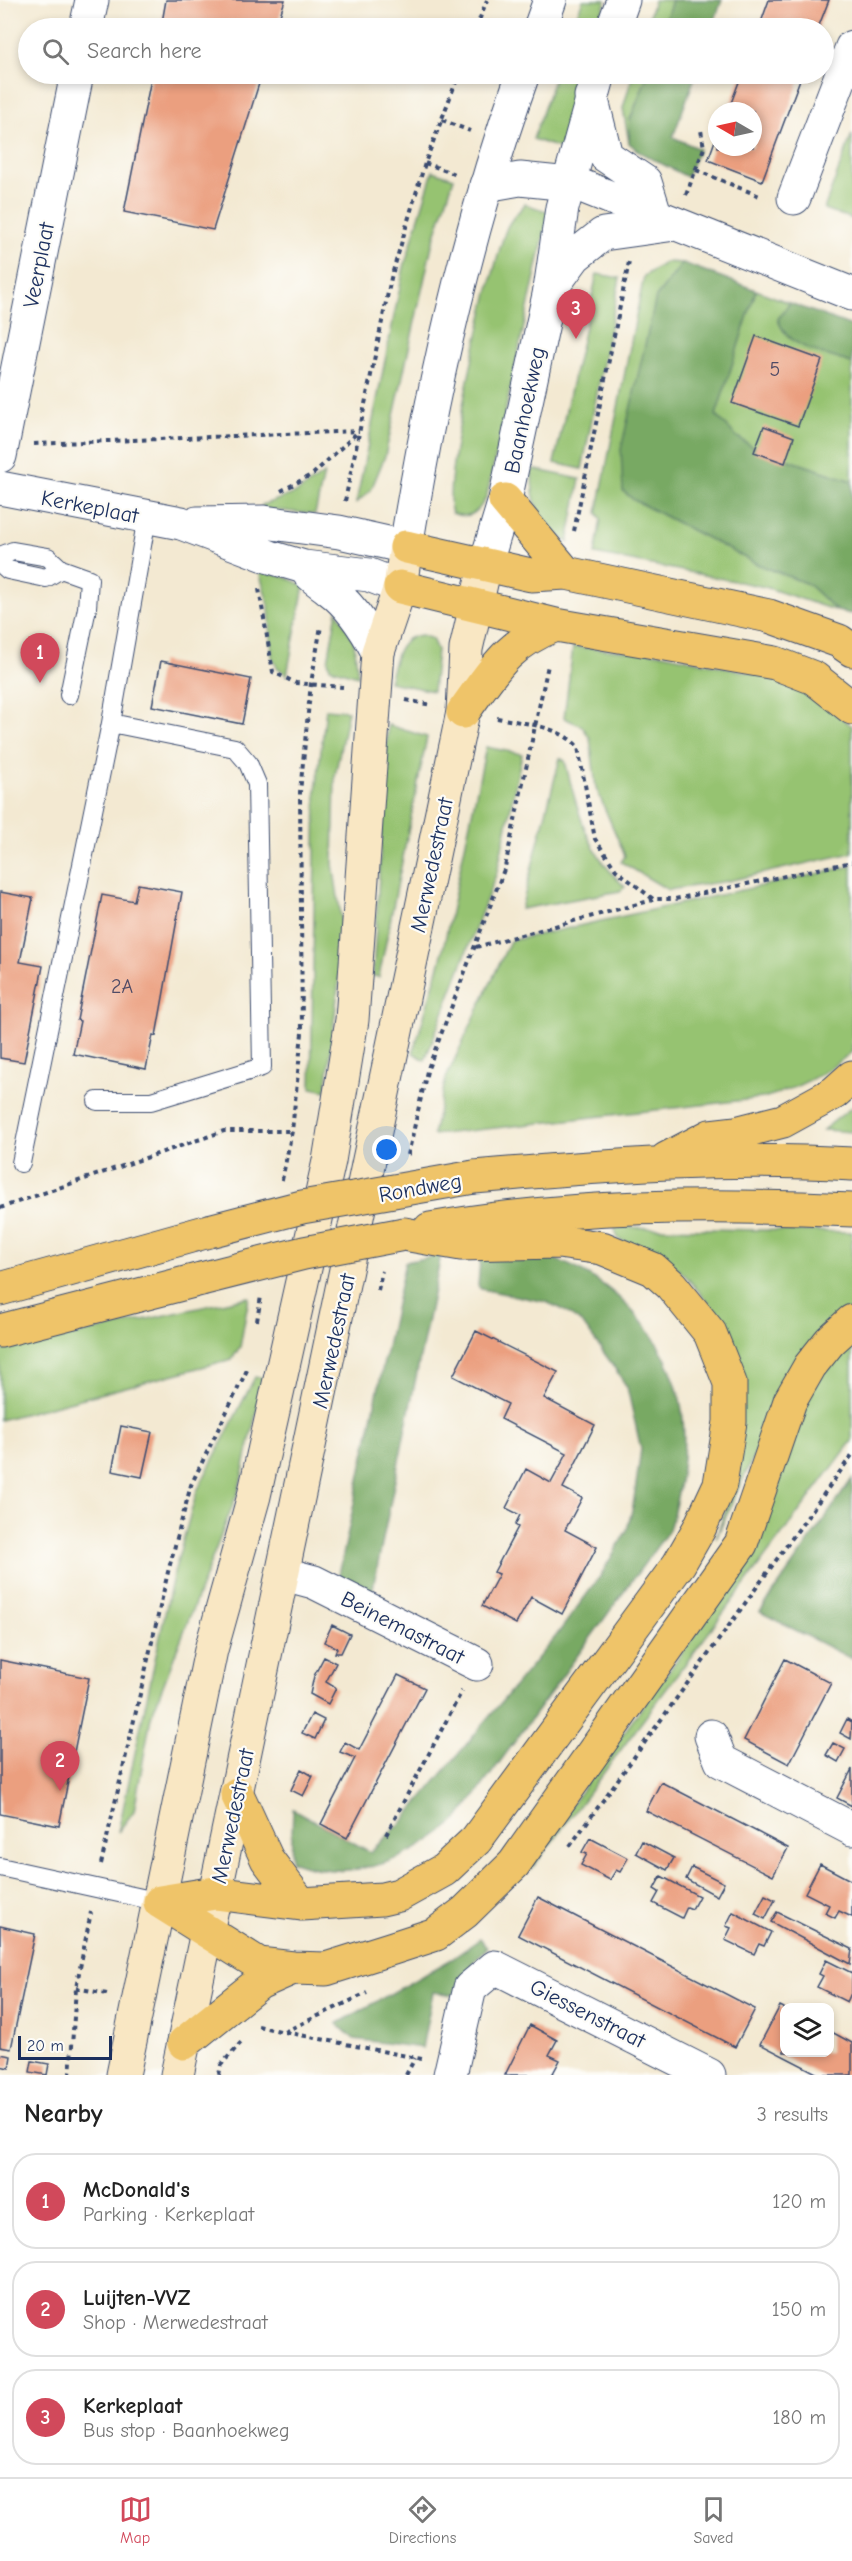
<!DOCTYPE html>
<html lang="en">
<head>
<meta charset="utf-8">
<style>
	:root { --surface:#fff; --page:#f6f6f6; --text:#222; --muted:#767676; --line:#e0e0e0; --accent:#d1495b }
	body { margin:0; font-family:"Comic Neue",sans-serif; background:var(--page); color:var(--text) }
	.controls { position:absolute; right:18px; bottom:18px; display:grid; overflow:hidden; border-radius:12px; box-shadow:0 3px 9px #0003 }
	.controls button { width:54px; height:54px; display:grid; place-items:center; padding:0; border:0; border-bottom:2px solid var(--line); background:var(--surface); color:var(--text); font:30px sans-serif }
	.compass { position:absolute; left:708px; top:102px; width:54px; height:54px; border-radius:50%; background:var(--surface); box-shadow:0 3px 9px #0003; rotate:279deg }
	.scale { position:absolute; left:18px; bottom:15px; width:94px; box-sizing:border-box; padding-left:6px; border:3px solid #1b2f5e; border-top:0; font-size:16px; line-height:21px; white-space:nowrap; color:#1b2f5e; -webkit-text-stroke:4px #fdfcf7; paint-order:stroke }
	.you { position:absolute; left:387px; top:1150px; width:21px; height:21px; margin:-15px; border:4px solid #fff; border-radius:50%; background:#1a73e8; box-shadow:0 0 0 9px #1a73e833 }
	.badge { display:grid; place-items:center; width:39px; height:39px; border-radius:50%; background:var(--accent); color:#fff; font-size:20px; font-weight:700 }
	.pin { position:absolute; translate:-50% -50px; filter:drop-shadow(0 2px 3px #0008) }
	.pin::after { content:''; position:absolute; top:32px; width:21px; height:18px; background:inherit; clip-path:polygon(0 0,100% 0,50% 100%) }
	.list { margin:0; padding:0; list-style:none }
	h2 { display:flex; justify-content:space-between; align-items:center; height:78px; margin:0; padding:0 24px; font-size:26px }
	h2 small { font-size:20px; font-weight:400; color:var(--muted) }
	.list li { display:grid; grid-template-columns:39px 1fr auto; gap:18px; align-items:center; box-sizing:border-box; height:96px; margin:0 12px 12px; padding:0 12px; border:2px solid var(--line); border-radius:24px }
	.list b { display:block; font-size:22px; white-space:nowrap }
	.list p { margin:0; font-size:20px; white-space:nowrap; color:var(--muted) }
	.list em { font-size:20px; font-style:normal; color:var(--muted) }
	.icon { flex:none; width:33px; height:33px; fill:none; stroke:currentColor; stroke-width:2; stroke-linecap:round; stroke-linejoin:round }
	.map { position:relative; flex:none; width:852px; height:2075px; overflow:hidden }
	.search { position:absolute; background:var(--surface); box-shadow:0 3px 9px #0003; left:18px; right:18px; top:18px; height:66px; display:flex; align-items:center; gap:15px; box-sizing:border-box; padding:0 21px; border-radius:33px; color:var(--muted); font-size:22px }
	.sheet { height:402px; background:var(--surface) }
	nav { display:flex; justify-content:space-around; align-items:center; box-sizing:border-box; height:84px; border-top:2px solid var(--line); background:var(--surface); font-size:16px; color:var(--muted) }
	nav a { display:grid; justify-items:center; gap:3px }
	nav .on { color:var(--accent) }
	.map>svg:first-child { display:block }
	.green { fill:#96c371; stroke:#587968; stroke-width:1.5 }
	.forest { fill:#78a963; stroke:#4a6c60; stroke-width:1.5 }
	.building { fill:#eb9f7f }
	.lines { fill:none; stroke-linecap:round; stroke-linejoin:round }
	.service-casing { stroke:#3b4b6f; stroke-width:20 }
	.minor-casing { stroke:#3b4b6f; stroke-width:35 }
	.tertiary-casing { stroke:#3b4b6f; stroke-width:35 }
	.secondary-casing { stroke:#3b4b6f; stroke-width:35 }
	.primary-casing { stroke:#3b4b6f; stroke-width:35 }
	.path { stroke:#3b4b6f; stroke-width:4; stroke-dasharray:4.5 4.5; stroke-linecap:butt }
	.service { stroke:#fff; stroke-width:18 }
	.minor { stroke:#fff; stroke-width:33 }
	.tertiary { stroke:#fff; stroke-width:33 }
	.secondary { stroke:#f9e7c3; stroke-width:33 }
	.primary { stroke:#efc469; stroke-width:33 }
	.primary-bridge-casing { stroke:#3b4b6f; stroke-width:35; stroke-linecap:butt }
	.primary-bridge { stroke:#efc469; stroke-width:33 }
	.labels { text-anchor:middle; stroke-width:4.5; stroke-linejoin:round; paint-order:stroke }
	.number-label { font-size:20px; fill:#4f4b66 }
	.street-label { font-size:22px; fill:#1b2f5e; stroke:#fdfcf7 }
</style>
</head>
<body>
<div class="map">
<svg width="852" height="2075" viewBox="0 0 852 2075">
	<rect width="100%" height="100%" fill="#fdfcf7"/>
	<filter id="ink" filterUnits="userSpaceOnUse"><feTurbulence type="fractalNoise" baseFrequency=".0167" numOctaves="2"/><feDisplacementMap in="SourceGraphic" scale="12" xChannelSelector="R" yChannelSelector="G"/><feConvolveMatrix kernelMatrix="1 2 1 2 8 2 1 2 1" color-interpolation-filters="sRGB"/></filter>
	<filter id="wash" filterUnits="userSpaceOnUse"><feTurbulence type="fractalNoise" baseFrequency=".008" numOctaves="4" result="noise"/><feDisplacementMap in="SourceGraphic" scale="24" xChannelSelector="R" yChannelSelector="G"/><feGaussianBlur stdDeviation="1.35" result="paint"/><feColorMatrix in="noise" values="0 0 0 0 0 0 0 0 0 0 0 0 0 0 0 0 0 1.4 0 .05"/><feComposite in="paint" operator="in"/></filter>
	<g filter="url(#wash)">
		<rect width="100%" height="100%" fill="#f3e9d2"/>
		<path class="green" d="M583,0H606L598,28H572Z
			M654,0H672L663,28H646Z
			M556,74H586L565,150L533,139Z
			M633,74H648L630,120L629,143L623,108Z
			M852,134V219L824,209Z
			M433,171L454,178L432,245L385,456L371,490L356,503L404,267Z
			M525,204L549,212L487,495C480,511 470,521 452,513C440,486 492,265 506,230C509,220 519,212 525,204Z
			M666,262L683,263L656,297L623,491L634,500L757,564L808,584L837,611L765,587L595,554L601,519L597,513L644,276Z
			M597,274L620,278L582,469L554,463Z
			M756,290L790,303L778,319C787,349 826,354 852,363V481L756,449L737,437L716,415Z
			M532,469L580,479L568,542C538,524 531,502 532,469Z
			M324,474L315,514L263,509L262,505L296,493Z
			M259,571L285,577L304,586L287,675L277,667L272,657L269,607Z
			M337,611L354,642L358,676L330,668L328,661Z
			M422,635L432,639L437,650L433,691L389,682C395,662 396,636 422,635Z
			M573,647L658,653L766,676L804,689L852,726V853L728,881L668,890L621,862L625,856L596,788L590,738L582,726L564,718Z
			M326,709L348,711L335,776L333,864L344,937L326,1091L311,1088L316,791Z
			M388,725L427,737L379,977L373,976Z
			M486,747L522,754L497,872L425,1060L413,1053L441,959Z
			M560,758L565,761C578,812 585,850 625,887L620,891L521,909Z
			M852,866V1052C824,1075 798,1088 763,1098L433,1135L446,1078L510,941Z
			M852,1107V1132L823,1130Z
			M614,1227L852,1232V1309L786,1386L716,1538L737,1476L728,1335L711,1306L685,1275L660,1254L618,1239Z
			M249,1297L240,1347L232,1359L0,1420V1351Z
			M852,1334V1441L531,1870L525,1868L735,1580L806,1393Z
			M255,1377L264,1378L239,1489L151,1717L134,1811L118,1832L173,1576L197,1491Z"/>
		<path class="forest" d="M672,0H722L712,28H663Z
			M648,74H696L673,137L699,149L687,177L639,152L629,143L630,120Z
			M683,263L756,290L716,415L737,437L756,449L852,481V614L837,611L808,584L757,564L634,500L623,491L621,449L656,297Z
			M790,303L852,326V363C826,354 787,349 778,319Z
			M481,1247C500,1250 521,1250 540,1255C607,1272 661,1328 679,1395C690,1439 681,1488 669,1530L459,1818C411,1860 354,1885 291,1861L293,1809L370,1852L403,1821L556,1636L601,1575L627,1530L633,1506L641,1449L627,1387L612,1364L583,1324L562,1309L546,1302L481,1289L478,1286Z
			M441,1255L372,1593L338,1579L405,1262Z
			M852,1479V1659L760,1612Z
			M480,1939L487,1948L474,1961L453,1995L433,1992L422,2048L354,2039L337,2024L452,1959Z"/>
		<g id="blocks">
			<path class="building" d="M166,0H285L276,28H161Z
				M769,0H829L818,28H759Z
				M152,74H262L213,230L124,212Z
				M742,74H802L762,181L708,160L717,135V147H753V111H728Z
				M756,336L822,360L798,426L732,403Z
				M764,426L794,437L785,463L754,452Z
				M161,661L251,679L242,724L152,706Z
				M138,884L182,892L156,1036L153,1035L146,1069L73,1054L80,1021L77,1020L102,895L134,901Z
				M0,892L33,898L20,962L43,966L24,1062L0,1058Z
				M476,1331L558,1372L544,1398L595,1425L563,1488L582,1498L565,1530L597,1547L562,1614L531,1597L516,1624L482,1606L499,1574L494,1572L518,1527L515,1525L520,1515L506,1508L526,1469L551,1483L567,1453L501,1419L508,1404L453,1376Z
				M121,1426L152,1432L142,1477L112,1471Z
				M332,1625L350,1634L341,1653H335L337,1648L324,1642Z
				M324,1657L336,1663L326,1682L336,1688L328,1704L310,1694L314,1676Z
				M785,1659L831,1683L789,1764L744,1740Z
				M0,1660L89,1678L59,1826L0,1814Z
				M398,1675L425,1688L347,1838L321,1824L355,1758L340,1752L345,1742L359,1750Z
				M312,1714L324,1720L315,1739L302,1733Z
				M847,1719L852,1722L851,1739L840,1733Z
				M833,1743L845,1749L838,1762L826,1755Z
				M301,1769L313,1776L303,1796L291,1790Z
				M852,1769V1806L837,1798Z
				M661,1782L788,1848L773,1876L646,1811Z
				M590,1838L628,1858L620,1872L616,1870L610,1880L581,1865L587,1854L582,1852Z
				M642,1841L674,1858L667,1870L636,1853Z
				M820,1864L852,1881V1917L839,1911L835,1918L825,1913L829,1905L805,1893Z
				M692,1867L724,1883L717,1896L686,1879Z
				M661,1876L699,1896L692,1909L687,1907L682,1918L653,1903L659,1892L654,1889Z
				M765,1895L775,1900L765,1919L755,1914Z
				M538,1897L755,2009L735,2047L518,1935Z
				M733,1912L771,1932L764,1946L759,1944L754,1954L725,1940L731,1928L726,1926Z
				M777,1912L852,1949L850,1964L771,1922Z
				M0,1926L35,1934L11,2049L0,2047Z
				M826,1960L852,1973V1991L847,2002L817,1987L823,1976L819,1974Z
				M780,2006L784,2008V2052H830V2031L852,2043V2075H820L760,2044Z
				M530,2025L557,2040L549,2055L560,2060L552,2075H505Z
				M0,2054L11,2056L9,2068L0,2066Z
				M32,2061L49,2064L47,2075L30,2072Z"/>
		</g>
	</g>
	<g filter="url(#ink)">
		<use href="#blocks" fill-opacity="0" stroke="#3b4b6f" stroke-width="1.5"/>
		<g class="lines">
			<defs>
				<path id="service" d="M0,556L13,551L48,557L61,569L89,579L87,608L69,695
					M0,563L8,570L46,578L61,569
					M97,1101H151L262,1067L257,784L248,763L235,748L111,723L147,517
					M21,1163L111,723
					M0,1867L160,1902"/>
				<path id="minor" d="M86,28L92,0
					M591,96L606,156L645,182L655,214
					M486,185L520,179L579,185L852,294
					M794,198L852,47
					M550,290L575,256L603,234L675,224
					M0,456L77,74
					M0,488L181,523L270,557L304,567L369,575L400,587
					M197,523L264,522L339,532L406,547
					M304,567C312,578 319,581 329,589C351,605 366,629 378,652
					M284,1574L314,1582L477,1664
					M711,1736L721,1761L852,1829
					M450,2075L470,1988L495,1967L709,2075"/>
				<path id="tertiary" d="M540,28L550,0
					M613,28L623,0
					M406,547C432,386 468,227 523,74
					M485,566L505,500L550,290L562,208L599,74"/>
				<path id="secondary" d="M123,2075L211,1650L254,1496L329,1161L352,1020L378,652L400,587L406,547
					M177,2075L463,712L466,649L485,566"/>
				<path id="primary" d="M505,500L566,573
					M406,547L531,575L566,573L769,616L839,641L852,650
					M400,587L556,625L775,663L814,678L852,708
					M463,712C493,671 506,644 556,625
					M666,1159L710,1136L736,1133L783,1121L834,1093L852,1077
					M474,1177C600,1166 726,1156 852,1164
					M430,1229C570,1204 710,1204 852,1210
					M0,1289L209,1231
					M0,1331L201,1279
					M237,1794L267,1859L301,1904
					M160,1902L215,1893L301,1904L382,1899L399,1895L444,1870L476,1840L679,1564L699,1529L720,1484L730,1422V1383L710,1333L671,1285L653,1269L602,1248L558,1242L461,1244L404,1234
					M160,1902L259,1964L293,1968L326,1969L393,1948L436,1934L465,1912L514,1864L741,1544L790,1401L810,1366L830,1341L852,1321
					M184,2043L259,1983L293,1968"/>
			</defs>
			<use href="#service" class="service-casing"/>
			<use href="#minor" class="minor-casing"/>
			<use href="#tertiary" class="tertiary-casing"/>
			<use href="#secondary" class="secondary-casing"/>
			<use href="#primary" class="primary-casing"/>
			<path class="path" d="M476,28L487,0
				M442,120L470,131
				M425,163L457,175
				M696,170L762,197
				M686,195L704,148L701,130
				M34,444L359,431
				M281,491L313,474L358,432
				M345,501L391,278L425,163L459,74
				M574,531L629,262
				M259,589L273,672L296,683L343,687
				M406,700L431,705
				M497,718C523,723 560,726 578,747L595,839L616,870L653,899H675L852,862
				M476,947L653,900
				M408,1155L427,1071L505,867L548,665
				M282,1180L292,1131L302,1033L300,792L311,683L321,626
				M0,1208L224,1131H292
				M378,1290L382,1271
				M257,1321L261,1296
				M386,1835L462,1691
				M570,1846L852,1455
				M101,1864L168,1572L191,1485L247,1370
				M76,1988L107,1994
				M258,2026L284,2032L367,1993
				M285,2032L422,2059
				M70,2075L76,1988L91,1912
				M219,2075L221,2065L244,2039
				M406,2075L415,2058"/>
			<use href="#service" class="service"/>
			<use href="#minor" class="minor"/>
			<use href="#tertiary" class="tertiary"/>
			<use href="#secondary" class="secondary"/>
			<use href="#primary" class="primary"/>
			<defs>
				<path id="primary-bridge" d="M209,1231L302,1207L474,1177
					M201,1279L304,1253L404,1234"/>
			</defs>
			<use href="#primary-bridge" class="primary-bridge-casing"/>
			<use href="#primary-bridge" class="primary-bridge"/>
		</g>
	</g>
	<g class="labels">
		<g class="number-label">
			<text x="775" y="376">5</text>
			<text x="122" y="993">2A</text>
		</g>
		<g class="street-label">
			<text transform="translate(38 265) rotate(-79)" y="8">Veerplaat</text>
			<text transform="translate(524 410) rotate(-78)" y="8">Baanhoekweg</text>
			<text transform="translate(90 506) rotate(11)" y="8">Kerkeplaat</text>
			<text transform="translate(431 865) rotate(-78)" y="8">Merwedestraat</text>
			<text transform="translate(420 1187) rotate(-10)" y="8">Rondweg</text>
			<text transform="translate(333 1341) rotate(-78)" y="8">Merwedestraat</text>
			<text transform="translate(403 1627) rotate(27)" y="8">Beinemastraat</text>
			<text transform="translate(232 1816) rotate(-78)" y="8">Merwedestraat</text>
			<text transform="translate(588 2013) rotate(27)" y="8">Giessenstraat</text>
		</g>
	</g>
</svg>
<div class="controls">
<button><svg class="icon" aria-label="layers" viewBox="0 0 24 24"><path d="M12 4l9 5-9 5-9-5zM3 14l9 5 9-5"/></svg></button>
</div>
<svg class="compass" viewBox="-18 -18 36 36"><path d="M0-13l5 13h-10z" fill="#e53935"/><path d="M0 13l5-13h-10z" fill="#767676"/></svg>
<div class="scale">20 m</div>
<div class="you"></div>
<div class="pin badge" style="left:40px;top:683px">1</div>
<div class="pin badge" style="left:60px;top:1791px">2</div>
<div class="pin badge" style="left:576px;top:339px">3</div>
<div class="search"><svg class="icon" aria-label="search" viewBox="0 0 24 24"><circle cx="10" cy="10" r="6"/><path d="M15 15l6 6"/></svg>Search here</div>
</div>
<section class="sheet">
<h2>Nearby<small>3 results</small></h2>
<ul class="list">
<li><span class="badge">1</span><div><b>McDonald's</b><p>Parking · Kerkeplaat</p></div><em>120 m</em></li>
<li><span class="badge">2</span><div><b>Luijten-VVZ</b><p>Shop · Merwedestraat</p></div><em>150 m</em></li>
<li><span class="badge">3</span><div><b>Kerkeplaat</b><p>Bus stop · Baanhoekweg</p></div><em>180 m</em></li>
</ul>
</section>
<nav>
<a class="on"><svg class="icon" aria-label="map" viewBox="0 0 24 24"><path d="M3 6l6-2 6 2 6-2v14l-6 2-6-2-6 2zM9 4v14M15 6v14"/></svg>Map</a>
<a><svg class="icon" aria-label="directions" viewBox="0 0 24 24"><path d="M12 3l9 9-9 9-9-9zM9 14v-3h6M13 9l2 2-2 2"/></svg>Directions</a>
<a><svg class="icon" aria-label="saved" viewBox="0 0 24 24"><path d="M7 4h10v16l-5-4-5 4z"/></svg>Saved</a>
</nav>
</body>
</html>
